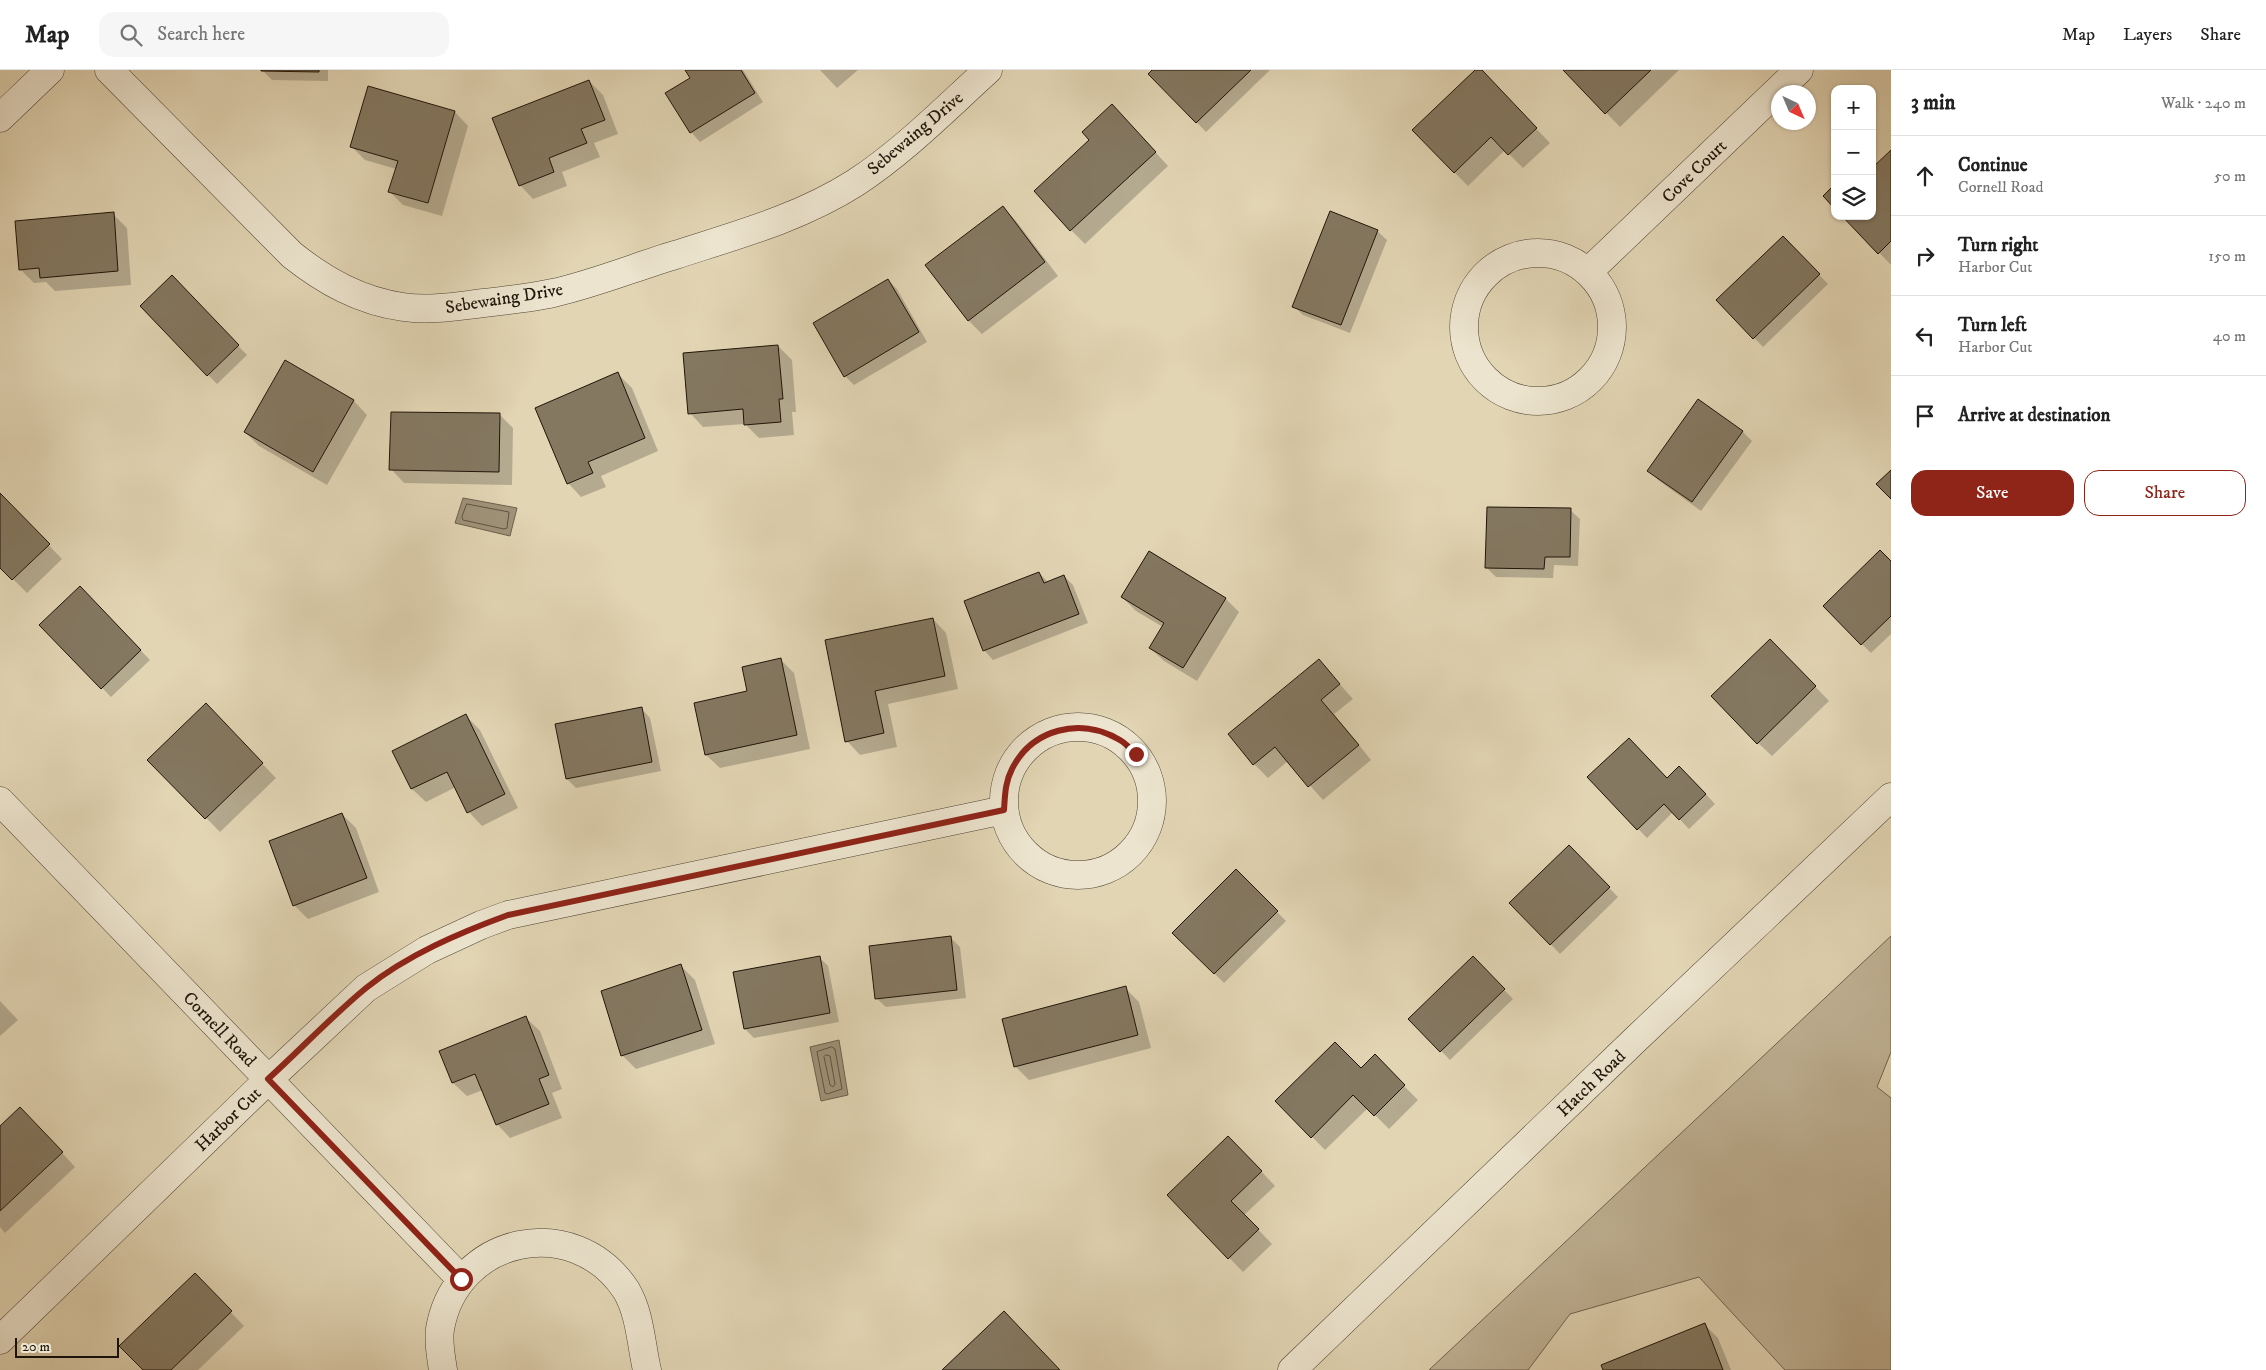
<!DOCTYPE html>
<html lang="en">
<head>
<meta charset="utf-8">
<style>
	:root { --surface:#fff; --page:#f6f6f6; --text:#222; --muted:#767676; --line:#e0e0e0; --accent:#8f2418 }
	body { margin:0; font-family:"IM FELL DW Pica",serif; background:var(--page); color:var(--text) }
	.controls { position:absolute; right:15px; top:15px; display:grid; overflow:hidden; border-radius:10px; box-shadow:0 1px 4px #0004 }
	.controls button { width:45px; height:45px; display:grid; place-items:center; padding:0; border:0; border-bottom:1px solid var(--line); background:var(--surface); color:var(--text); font:25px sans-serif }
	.compass { position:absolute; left:1771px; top:15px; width:45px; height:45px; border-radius:50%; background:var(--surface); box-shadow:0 1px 4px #0004; rotate:136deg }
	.scale { position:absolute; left:15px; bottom:12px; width:104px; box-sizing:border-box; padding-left:5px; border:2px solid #1e1408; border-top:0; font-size:14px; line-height:18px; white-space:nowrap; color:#1e1408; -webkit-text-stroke:4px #ece4ce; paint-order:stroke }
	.stop { position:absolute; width:15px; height:15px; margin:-11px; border:4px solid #8f2418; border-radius:50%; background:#fff }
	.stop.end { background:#8f2418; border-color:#fff; box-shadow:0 1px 5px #0008 }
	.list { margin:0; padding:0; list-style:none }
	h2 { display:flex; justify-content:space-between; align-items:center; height:65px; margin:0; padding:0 20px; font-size:21px }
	h2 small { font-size:16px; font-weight:400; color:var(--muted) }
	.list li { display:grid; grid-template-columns:32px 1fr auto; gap:15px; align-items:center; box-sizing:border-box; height:80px; padding:0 20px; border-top:1px solid var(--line) }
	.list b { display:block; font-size:19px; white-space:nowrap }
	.list p { margin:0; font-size:16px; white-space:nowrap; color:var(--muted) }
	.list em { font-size:16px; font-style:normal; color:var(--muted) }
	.actions { display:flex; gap:10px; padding:15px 20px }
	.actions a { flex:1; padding:11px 0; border:1px solid var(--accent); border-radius:15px; text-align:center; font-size:18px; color:var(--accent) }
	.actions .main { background:var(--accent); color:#fff }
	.icon { flex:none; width:28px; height:28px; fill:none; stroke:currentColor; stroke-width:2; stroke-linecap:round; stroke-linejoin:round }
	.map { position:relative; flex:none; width:1891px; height:1300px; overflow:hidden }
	header { display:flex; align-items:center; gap:30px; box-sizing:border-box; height:70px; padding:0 25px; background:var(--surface); border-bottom:1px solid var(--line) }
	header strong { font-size:24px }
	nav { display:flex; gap:28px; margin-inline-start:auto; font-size:18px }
	.search { width:350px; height:45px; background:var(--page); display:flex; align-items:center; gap:12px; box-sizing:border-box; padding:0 18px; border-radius:15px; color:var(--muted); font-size:19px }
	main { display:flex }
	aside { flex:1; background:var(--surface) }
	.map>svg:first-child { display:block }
	.green { fill:#c1b497; stroke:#706450 }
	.water { fill:#9f937a; stroke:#6b604c }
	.shadow { fill:#0003 }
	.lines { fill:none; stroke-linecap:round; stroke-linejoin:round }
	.shore { stroke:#5e5441; stroke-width:1 }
	.building { fill:#847861; stroke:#1e1408 }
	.street-casing { stroke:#4f4433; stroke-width:29 }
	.street { stroke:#ece4ce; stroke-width:28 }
	.route { stroke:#8f2418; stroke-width:6 }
	.labels { text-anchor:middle; stroke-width:5; stroke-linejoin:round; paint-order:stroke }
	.street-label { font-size:18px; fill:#1e1408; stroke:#ece4ce }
</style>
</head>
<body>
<header>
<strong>Map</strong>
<div class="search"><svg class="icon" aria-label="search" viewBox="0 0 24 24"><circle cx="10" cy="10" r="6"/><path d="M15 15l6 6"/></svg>Search here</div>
<nav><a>Map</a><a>Layers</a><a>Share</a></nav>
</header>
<main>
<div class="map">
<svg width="1891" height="1300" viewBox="0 0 1891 1300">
	<rect width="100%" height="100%" fill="#e2d5b4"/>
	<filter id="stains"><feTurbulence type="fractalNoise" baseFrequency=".004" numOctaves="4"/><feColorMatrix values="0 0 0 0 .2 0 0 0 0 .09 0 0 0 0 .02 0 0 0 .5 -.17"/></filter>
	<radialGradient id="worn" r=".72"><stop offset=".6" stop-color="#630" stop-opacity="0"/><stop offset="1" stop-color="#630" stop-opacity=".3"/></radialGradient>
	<path class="green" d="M1891,866V982L1877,1017L1891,1028V1300H1785L1699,1207L1570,1244L1528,1300H1429Z"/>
	<path class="water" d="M463,428L517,438L510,466L455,453Z
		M839,970L848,1025L821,1031L810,977Z"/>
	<path class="shadow" d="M262,0H328V11L272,10Z
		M686,0H743L763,32L700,72L691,62L667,24L692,9Z
		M820,0H858L837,18Z
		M1153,0H1270L1206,62L1150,4Z
		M1477,0H1480L1550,73L1523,98L1505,80L1468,116L1454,102Z
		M1565,0H1679L1620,57Z
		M589,11L603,25L618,64L594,73L600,87L562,102L567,116L533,129L520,115Z
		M368,18L455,42L468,56L442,146L403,135L390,122L396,99L365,90L352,77Z
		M1125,49L1168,96L1085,174L1071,160L1091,70Z
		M1891,82V195L1844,146H1872Z
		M1003,137L1016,151L1058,206L982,264L968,250Z
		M113,144L127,158L131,215L55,221L46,212L34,213L20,199Z
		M1377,161L1387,170L1350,263L1303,245L1294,236Z
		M1783,168L1828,214L1763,277L1718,230Z
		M172,207L247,285L217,314L142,236Z
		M888,210L897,219L927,272L854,315L845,306Z
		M778,276L792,290L796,342H792L794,365L759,368L745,354L703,357L690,343Z
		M286,292L354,331L367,345L327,415L259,376L245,362Z
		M618,304L632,318L658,381L601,406L606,417L581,427L568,413Z
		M1699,331L1743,362L1752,371L1701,441L1658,410L1649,400Z
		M500,345L513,358L512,415L404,413L391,399Z
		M0,425L62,489L27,523L0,496Z
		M1570,440L1580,449L1578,496L1554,495L1553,508L1496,507L1486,497Z
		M1149,482L1226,529L1239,542L1197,611L1164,591L1150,578L1163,557L1136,541L1122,527Z
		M1891,493V564L1871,583L1824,536Z
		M1039,503L1048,512L1064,506L1073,515L1088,553L993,590L984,580Z
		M80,517L150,590L111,627L41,555Z
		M933,549L946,563L958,619L888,634L897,677L860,685L847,671L826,571Z
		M1784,584L1829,631L1772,686L1758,673Z
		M780,589L794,603L810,679L720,698L706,685L748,622Z
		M1319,591L1353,629L1334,644L1371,690L1323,730L1288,691L1268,708L1254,694Z
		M641,638L650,648L661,701L576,718L567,709L557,655Z
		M466,646L480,660L518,738L482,756L469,742L456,717L426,732L412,719L394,682Z
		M219,649L276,708L220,762L149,690Z
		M1689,706L1715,734L1689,759L1673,742L1647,768L1589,708L1667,709Z
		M342,744L356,758L379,822L308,849L294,835Z
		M1569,777L1618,827L1560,884L1511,833Z
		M1236,801L1286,851L1224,913L1174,863Z
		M951,868L960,877L966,928L886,937L876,928Z
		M819,887L828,896L839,952L754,968L745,959Z
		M1473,888L1513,929L1450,990L1410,949Z
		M681,896L695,910L715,974L636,999L622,985Z
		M1125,918L1139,932L1151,978L1029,1010L1016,997L1004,950Z
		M0,931L18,950L0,966Z
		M526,948L540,961L562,1019L552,1023L562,1048L510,1068L497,1054L483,1020L467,1026L453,1013L441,982Z
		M1374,986L1418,1030L1389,1059L1368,1038L1325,1080L1277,1031L1361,999Z
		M34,1052L75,1097L5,1163L0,1157V1058Z
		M1242,1081L1275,1116L1244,1145L1272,1174L1243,1202L1168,1125Z
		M195,1205L244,1256L198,1300H145Z
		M1704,1254L1718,1268L1731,1300H1605Z"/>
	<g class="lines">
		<path class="shore" d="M467,434L509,442L507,458L504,459L463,450L462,447Z
			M832,977L835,979L842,1019L827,1024L825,1023L817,982Z
			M826,985L830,986L835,1014L833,1017L830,1015L824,987Z"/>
	</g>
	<path class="building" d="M261,0H319V2L261,1Z
		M685,0H741L755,23L690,63L665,23L690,8Z
		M1152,0H1251L1196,53L1148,4Z
		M1475,0H1482L1537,58L1508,85L1491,67L1454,103L1412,60Z
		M1563,0H1651L1605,44Z
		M589,10L605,50L581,59L587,73L549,88L554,102L519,116L492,48Z
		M368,16L455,41L428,133L388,122L398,91L350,77Z
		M1112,34L1156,82L1070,161L1034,121L1089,70L1082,62Z
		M1891,80V171L1878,184L1842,146H1872V98Z
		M1835,114V139L1823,126Z
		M1003,136L1045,192L968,251L925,195Z
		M1330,141L1378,160L1341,255L1292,237Z
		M114,142L118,201L40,208L39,198L19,200L15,151Z
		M1783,166L1820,204L1753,269L1716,230Z
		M172,205L239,275L207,306L140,236Z
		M888,209L919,262L844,307L813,253Z
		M778,275L783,329H779L781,352L744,355L743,339L688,344L683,283Z
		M285,290L354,330L313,402L244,362Z
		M618,302L645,368L588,392L593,403L567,414L535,338Z
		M1698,329L1743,361L1692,432L1647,401Z
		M391,342L500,343L499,402L389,400Z
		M1891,400V429L1876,414Z
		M0,423L50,474L12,510L0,498Z
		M1487,437L1571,438L1570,487H1545L1544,499L1485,498Z
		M1880,480L1891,491V546L1861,575L1823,536Z
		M1149,481L1226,528L1183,598L1149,578L1164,553L1121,527Z
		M1039,502L1044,513L1064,505L1079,544L983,581L964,531Z
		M80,516L141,580L101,619L39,555Z
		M933,548L945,606L875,621L884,663L845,672L825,570Z
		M1770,569L1816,616L1757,674L1711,626Z
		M781,588L797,665L705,685L694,633L747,621L742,597Z
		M1319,589L1340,614L1321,630L1359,675L1308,717L1275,677L1253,695L1228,664Z
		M206,633L263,693L205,749L147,690Z
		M642,637L652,692L566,709L555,654Z
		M466,644L505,724L467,743L447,702L411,719L392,681Z
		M1629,668L1667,708L1679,696L1706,724L1679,750L1664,734L1637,760L1587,707Z
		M342,743L367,808L293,836L269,771Z
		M1569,775L1610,817L1550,875L1509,833Z
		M1236,799L1278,841L1214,904L1172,863Z
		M951,866L957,920L875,929L869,876Z
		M820,886L830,943L744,959L733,902Z
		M1473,886L1505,919L1440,982L1408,949Z
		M681,894L702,960L621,986L601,921Z
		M1126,916L1138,965L1014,997L1002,949Z
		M526,946L549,1005L539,1009L549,1034L496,1055L475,1004L452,1013L439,981Z
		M1335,972L1361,998L1375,984L1405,1015L1374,1046L1353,1025L1311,1068L1275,1031Z
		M20,1037L63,1082L0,1141V1056Z
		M1228,1066L1262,1101L1231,1131L1259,1159L1228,1189L1167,1125Z
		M195,1203L232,1241L171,1300H143L119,1276Z
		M1004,1241L1060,1300H942Z
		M1705,1253L1723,1300H1603L1601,1295Z"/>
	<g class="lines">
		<defs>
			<path id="street" d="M109,0L292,185C325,211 360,231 403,237C430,241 457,236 484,233C507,230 531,228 553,223C594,214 635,197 675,185C737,165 800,148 855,113C904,81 945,39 988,0
				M0,48L50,0
				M1464 257a74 74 0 1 1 148 0a74 74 0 1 1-148 0Z
				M1588,202L1799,0
				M1004 731a74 74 0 1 1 148 0a74 74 0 1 1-148 0Z
				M0,731L461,1209
				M0,1270L269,1009L366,918L427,880L481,855L508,845L1004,740
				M443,1300C441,1286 438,1273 440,1259C456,1166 574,1141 626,1220C640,1243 641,1274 647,1300
				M1292,1300L1635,970L1891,727"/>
		</defs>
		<use href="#street" class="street-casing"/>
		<use href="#street" class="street"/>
	</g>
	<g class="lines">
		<path class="route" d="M461,1209L268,1009C300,980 333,945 366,918C407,885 459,863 508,845L1004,740C1005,726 1005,712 1012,699C1032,659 1080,647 1118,669C1125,672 1130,679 1136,684"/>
	</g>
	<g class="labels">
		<g class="street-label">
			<text transform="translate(915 63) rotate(-40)" y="6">Sebewaing Drive</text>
			<text transform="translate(1694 101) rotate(-44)" y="6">Cove Court</text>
			<text transform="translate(504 228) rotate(-9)" y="6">Sebewaing Drive</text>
			<text transform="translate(220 959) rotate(46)" y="6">Cornell Road</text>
			<text transform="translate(1591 1013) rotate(-44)" y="6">Hatch Road</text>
			<text transform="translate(228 1049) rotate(-44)" y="6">Harbor Cut</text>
		</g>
	</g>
	<rect width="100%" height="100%" filter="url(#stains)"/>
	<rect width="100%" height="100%" fill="url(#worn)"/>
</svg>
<div class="controls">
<button>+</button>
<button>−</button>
<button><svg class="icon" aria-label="layers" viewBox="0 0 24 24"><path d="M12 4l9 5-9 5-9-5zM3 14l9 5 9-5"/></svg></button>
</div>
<svg class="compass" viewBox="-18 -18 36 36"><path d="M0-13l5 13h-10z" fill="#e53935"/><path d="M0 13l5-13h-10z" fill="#767676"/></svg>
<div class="scale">20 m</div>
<div class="stop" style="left:461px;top:1209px"></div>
<div class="stop end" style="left:1136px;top:684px"></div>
</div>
<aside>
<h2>3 min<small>Walk · 240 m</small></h2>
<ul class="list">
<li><svg class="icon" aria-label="ahead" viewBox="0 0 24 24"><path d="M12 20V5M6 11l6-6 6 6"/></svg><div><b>Continue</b><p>Cornell Road</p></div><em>50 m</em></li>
<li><svg class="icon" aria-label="right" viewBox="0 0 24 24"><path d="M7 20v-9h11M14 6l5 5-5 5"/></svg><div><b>Turn right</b><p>Harbor Cut</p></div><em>150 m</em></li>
<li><svg class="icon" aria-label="left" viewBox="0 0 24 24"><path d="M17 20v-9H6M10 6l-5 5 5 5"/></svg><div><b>Turn left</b><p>Harbor Cut</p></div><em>40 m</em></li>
<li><svg class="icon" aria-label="arrive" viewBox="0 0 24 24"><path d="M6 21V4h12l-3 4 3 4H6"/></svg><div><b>Arrive at destination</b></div></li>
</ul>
<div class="actions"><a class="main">Save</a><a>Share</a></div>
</aside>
</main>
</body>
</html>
